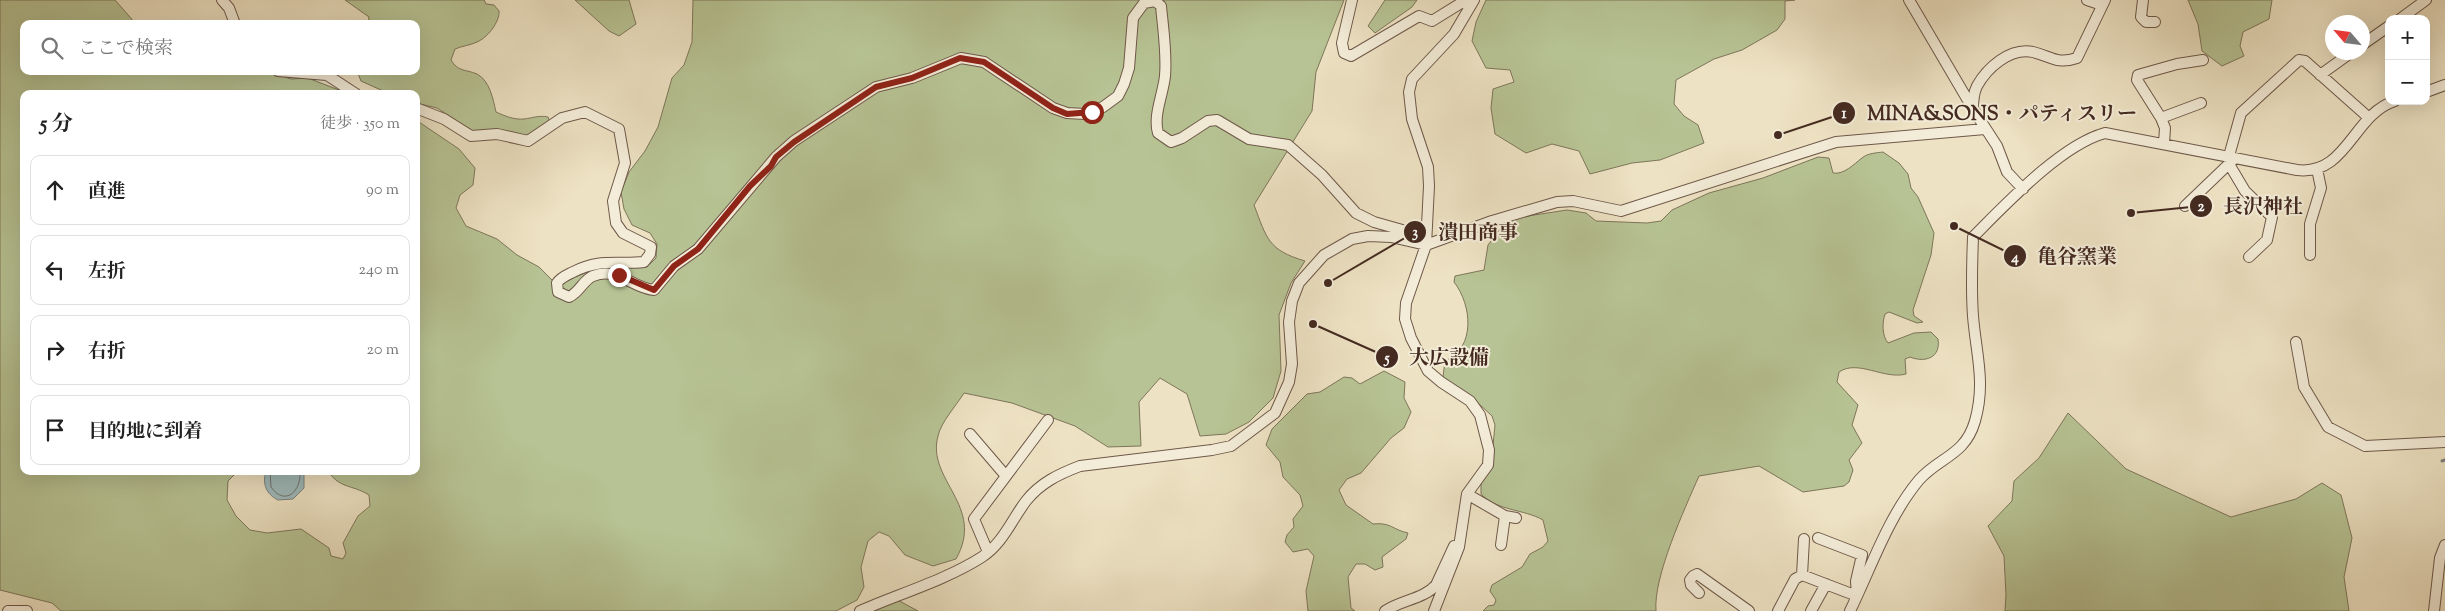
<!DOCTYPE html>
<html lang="ja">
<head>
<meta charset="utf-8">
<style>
	:root { --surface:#fff; --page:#f2f2f2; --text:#222; --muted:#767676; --line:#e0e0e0 }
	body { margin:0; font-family:"Sorts Mill Goudy","Noto Serif JP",serif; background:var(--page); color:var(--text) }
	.controls { position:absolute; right:15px; top:15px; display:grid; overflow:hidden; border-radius:10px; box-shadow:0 5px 20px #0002 }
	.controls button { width:45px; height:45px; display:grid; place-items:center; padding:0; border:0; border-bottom:1px solid var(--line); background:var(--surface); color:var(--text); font:25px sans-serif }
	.compass { position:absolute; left:2325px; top:15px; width:45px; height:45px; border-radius:50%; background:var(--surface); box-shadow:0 5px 20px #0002; rotate:298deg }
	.stop { position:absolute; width:15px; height:15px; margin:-11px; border:4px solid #8f2418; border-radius:50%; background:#fff }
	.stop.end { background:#8f2418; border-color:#fff; box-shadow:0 1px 5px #0008 }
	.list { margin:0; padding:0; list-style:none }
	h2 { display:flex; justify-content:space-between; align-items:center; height:65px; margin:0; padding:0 20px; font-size:21px }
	h2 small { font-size:16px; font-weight:400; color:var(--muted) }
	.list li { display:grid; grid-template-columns:32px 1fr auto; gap:15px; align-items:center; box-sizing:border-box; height:70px; margin:0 10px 10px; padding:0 10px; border:1px solid var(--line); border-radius:10px }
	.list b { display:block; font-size:19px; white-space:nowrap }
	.list em { font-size:16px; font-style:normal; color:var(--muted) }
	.icon { flex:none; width:28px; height:28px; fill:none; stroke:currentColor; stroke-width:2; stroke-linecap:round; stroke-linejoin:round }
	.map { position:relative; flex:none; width:2445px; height:611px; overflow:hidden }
	.search { position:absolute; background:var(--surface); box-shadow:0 5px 20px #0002; left:20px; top:20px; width:400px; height:55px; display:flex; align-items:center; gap:12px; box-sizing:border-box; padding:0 18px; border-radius:10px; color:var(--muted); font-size:19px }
	.panel { position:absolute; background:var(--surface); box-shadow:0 5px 20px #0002; left:20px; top:90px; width:400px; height:385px; border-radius:10px }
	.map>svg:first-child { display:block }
	.green { fill:#b7c394; stroke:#7e765a }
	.water { fill:#9ebbbe; stroke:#7a817f }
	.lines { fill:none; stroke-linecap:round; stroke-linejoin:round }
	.shore { stroke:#71726f; stroke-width:1 }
	.stream { stroke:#7a817f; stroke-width:3 }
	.street-casing { stroke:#6e5849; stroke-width:12 }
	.street { stroke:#f3ecd8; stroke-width:10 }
	.route { stroke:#8f2418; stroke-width:6 }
	.leader { fill:none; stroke:#442a20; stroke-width:2 }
	.callout-dot { fill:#442a20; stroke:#f3ecd8; stroke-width:2 }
	.mark-label { font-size:15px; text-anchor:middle; font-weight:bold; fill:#fff }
	.callout-label { font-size:20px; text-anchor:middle; font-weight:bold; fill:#442a20; stroke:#f3ecd8; stroke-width:4; stroke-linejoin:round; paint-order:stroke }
</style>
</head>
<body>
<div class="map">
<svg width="2445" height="611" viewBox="0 0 2445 611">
	<rect width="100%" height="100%" fill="#ede2c3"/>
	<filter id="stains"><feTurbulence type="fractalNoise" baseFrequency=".004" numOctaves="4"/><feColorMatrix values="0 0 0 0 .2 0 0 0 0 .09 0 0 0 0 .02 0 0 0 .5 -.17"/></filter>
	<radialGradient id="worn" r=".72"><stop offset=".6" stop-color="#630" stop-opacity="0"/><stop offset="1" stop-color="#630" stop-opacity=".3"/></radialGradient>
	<path class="green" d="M0,0H115L136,24H24V71H267L291,79L308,78L349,94H24V471H238L228,481L227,500L236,516L250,530L267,533L301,529L329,548L331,556L343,559L346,553L343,543L358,516L370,506L369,495C351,484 340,489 328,471H416V120L459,149L475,168L473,185L460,195L456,208L466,226L497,239L517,255L539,267L552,280L566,281L585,273L609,268L647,267L656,258L657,244L650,233L632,225L624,209L621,192L629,172L645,151L658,127L672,78L684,65L692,42L693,0H1344L1316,72L1312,111L1254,205C1267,239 1268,250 1305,261L1291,283L1279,315L1281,371L1273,398L1249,422L1226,434L1200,436L1187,394L1160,378L1139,402L1141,446L1108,447L1075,426L1012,403L964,393C956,406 941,422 938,436C926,480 986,506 956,559L933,566L905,555L889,536L879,532L868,541L861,567L864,587L857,600L836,611H61L52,603L0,590Z
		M345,0H484L486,4L494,5L499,11C500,22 487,38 477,42C471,45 462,46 455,49L451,60C458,72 465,69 477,74C490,81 493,99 496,112C505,116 514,120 524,119C533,118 539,115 548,117L550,122L525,137L473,131L437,108L416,103V94H390L361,81L357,71H416V24H368L369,17Z
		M575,0H629L636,24L619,36L609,31Z
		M1385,0H1417L1412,7L1375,33L1368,26Z
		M1486,0H1795L1785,1V19L1777,30L1742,50L1714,59L1676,80L1674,104L1684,116L1698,125L1704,143L1660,160L1632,163L1590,174L1579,151L1552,144L1526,153L1495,134L1491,108L1493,89L1514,82L1510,70L1486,68L1472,41L1476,22Z
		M2188,0H2272L2269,19L2243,32L2240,46L2244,56L2222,66L2202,51L2198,24Z
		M1883,152L1899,163L1908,174L1911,188L1918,197L1934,233L1931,255L1913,310L1914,316L1923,322L1917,323L1889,312L1885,314C1882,323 1882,336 1888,343L1914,333L1931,332L1938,339C1941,358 1925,363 1910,357L1905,359L1906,374C1884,380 1858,359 1839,372L1837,382L1858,405L1852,425L1862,443L1849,460L1853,470L1849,482L1844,486L1803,492L1759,466L1699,476C1685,508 1653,577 1656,611H1483L1488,606L1494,605L1496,600L1490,591L1492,585L1522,567L1530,554L1543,547L1548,541L1543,520C1524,509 1497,511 1481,494V482L1491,466L1495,425L1492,416L1477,402L1443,377L1445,361C1476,348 1472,305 1454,282L1455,276L1484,270L1488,245L1508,219L1567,210L1586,213L1596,221L1647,223L1661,221L1672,210L1709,193L1763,178L1818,157L1829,158L1833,173C1844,175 1854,164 1862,158C1868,153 1876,153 1883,152Z
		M1384,371L1405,382L1404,398L1411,412L1404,428L1391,438L1361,473L1347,479L1339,490L1346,505L1373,524C1391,522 1393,530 1408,533L1406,539L1382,557L1383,567L1375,570L1365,564H1356L1348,577L1351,608L1355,611H1308L1306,591L1314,556L1308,549L1293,552L1285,542L1287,535L1294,527L1293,519L1303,506L1300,495L1283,477L1280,462L1266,445L1272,429L1307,394L1320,392L1344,377L1352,378L1360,384Z
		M2068,413L2126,469L2231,517L2296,499L2322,483L2341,495L2352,538L2344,577L2349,611H2005L2006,595L2004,556L1988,526L2012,501L2014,481L2039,458Z
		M892,597L918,611H862Z"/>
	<path class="water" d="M266,471H304V488L293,499L278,500C266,494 262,484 266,471Z"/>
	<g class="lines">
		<path class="shore" d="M270,471L271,487C285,507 302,491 300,471"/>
		<path class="stream" d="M2442,461L2445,460"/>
		<defs>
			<path id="street" d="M222,0L229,8L235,24
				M1352,0L1342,43L1344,53L1351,56L1419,16L1432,21L1466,0
				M1909,0L1973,109
				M2087,0L2102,5
				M2143,0L2141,17L2146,22H2155
				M2400,19L2426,0
				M2362,45L2389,26
				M278,71L327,75L356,94
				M2320,75L2352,52
				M2426,92L2445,85
				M416,108L444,119L471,136L497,134L528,141L562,118L585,112L619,129L625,163L613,201L616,223L623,233L651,247L650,254L644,262C616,265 601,258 573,272C567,275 561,277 557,283L558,292L569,297C580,292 583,280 593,276C617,266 632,288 654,290L674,266L698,249L776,157L794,141L876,87L912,78L961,58L984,62L1053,108L1067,113L1085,114L1103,107L1118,96L1124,84L1129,68L1133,18L1144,3L1155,1L1161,6C1163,28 1167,53 1165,76C1163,95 1153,115 1158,133L1171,142L1182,138L1208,121L1217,120L1249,139L1288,145L1322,175L1356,213L1374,222L1420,235L1426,245
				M2161,118L2201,103
				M2164,143L2165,128L2161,118L2137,80L2138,75L2177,64L2203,60
				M2229,156L2241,113L2299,60L2305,61L2368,117
				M2229,164L2245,191L2272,217L2267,240L2249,257
				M2023,189L2007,172L1997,146L1973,109C1973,101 1973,94 1977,86C1987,68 2010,47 2033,52C2051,56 2056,65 2077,58L2105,0
				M2185,206L2233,160
				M2310,255V224L2321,188L2317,169
				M2296,342L2304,387L2328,427L2365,446L2445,442
				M970,434L1006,476
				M1467,494L1505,516L1501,545
				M1505,516L1516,518
				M1818,538L1862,555L1856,581L1857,595
				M988,552L974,519L1048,420
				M1802,575L1804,539
				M1699,593L1691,585L1690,580L1693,576L1697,574L1749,611
				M8,611H27
				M860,611C899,594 946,580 982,557C1003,543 1011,521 1026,501C1040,483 1059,474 1080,466L1212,450L1231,446L1275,413L1289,382L1292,364L1289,322L1292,301L1299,283L1324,255L1352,239L1368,236L1391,237L1426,245L1492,221L1557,202L1573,201L1621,211L1836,142L1985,129
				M1385,611C1401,600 1424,599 1436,585L1454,546
				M1434,611L1459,547L1467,494L1488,465L1489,450L1480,415L1470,401L1441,382L1428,371L1411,338L1405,319L1406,303L1426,245L1429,186L1428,167L1412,119L1409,92L1412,79L1454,34L1474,0
				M1778,611L1795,579L1802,575L1857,596
				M1811,611L1826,584
				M1850,611C1871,568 1888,517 1919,480C1939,457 1965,456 1975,421C1986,382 1976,354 1973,316C1971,290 1972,263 1973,237C2006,204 2061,145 2105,133L2297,170C2347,176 2353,114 2395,101
				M2434,611L2440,558L2445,545"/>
		</defs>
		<use href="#street" class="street-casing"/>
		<use href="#street" class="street"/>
	</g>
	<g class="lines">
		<path class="route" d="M619,275L654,290L674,266L698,249L750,186L771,166L776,157L794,142L876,87L912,78L960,58L984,62L1053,108L1067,114L1092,112"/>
	</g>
	<path class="leader" d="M1778 135L1844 113M2131 213L2201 206M1328 283L1415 232M1954 226L2015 256M1313 324L1387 357"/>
	<g class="callout-dot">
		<circle cx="1778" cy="135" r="5"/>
		<circle cx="2131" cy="213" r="5"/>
		<circle cx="1328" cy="283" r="5"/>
		<circle cx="1954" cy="226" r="5"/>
		<circle cx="1313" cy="324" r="5"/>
		<circle cx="1844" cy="113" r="12"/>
		<circle cx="2201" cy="206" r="12"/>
		<circle cx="1415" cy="232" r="12"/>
		<circle cx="2015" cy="256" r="12"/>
		<circle cx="1387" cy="357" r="12"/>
	</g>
	<g class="mark-label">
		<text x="1844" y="118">1</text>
		<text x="2201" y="211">2</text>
		<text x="1415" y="237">3</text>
		<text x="2015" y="262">4</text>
		<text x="1387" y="363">5</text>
	</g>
	<g class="callout-label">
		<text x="2002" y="120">MINA&amp;SONS・パティスリー</text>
		<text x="2263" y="213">長沢神社</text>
		<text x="1478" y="239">潰田商事</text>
		<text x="2077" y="263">亀谷窯業</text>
		<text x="1449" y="364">大広設備</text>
	</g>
	<rect width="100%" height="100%" filter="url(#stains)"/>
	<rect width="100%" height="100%" fill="url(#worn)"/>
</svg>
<div class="controls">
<button>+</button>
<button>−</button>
</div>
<svg class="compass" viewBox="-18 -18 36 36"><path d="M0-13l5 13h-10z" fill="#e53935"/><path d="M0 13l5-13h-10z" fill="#767676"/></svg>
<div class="stop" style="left:1092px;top:112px"></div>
<div class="stop end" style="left:619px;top:275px"></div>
<div class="search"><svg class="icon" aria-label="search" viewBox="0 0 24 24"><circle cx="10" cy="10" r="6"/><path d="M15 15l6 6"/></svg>ここで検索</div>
<section class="panel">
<h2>5 分<small>徒歩 · 350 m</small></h2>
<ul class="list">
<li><svg class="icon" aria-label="ahead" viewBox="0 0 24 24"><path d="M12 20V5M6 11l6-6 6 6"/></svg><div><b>直進</b></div><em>90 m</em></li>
<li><svg class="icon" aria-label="left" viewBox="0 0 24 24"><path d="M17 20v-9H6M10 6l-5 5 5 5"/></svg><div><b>左折</b></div><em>240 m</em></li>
<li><svg class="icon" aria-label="right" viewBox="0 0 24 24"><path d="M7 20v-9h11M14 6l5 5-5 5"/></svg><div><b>右折</b></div><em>20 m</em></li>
<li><svg class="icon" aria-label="arrive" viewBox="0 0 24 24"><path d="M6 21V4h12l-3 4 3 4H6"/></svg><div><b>目的地に到着</b></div></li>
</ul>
</section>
</div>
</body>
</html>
